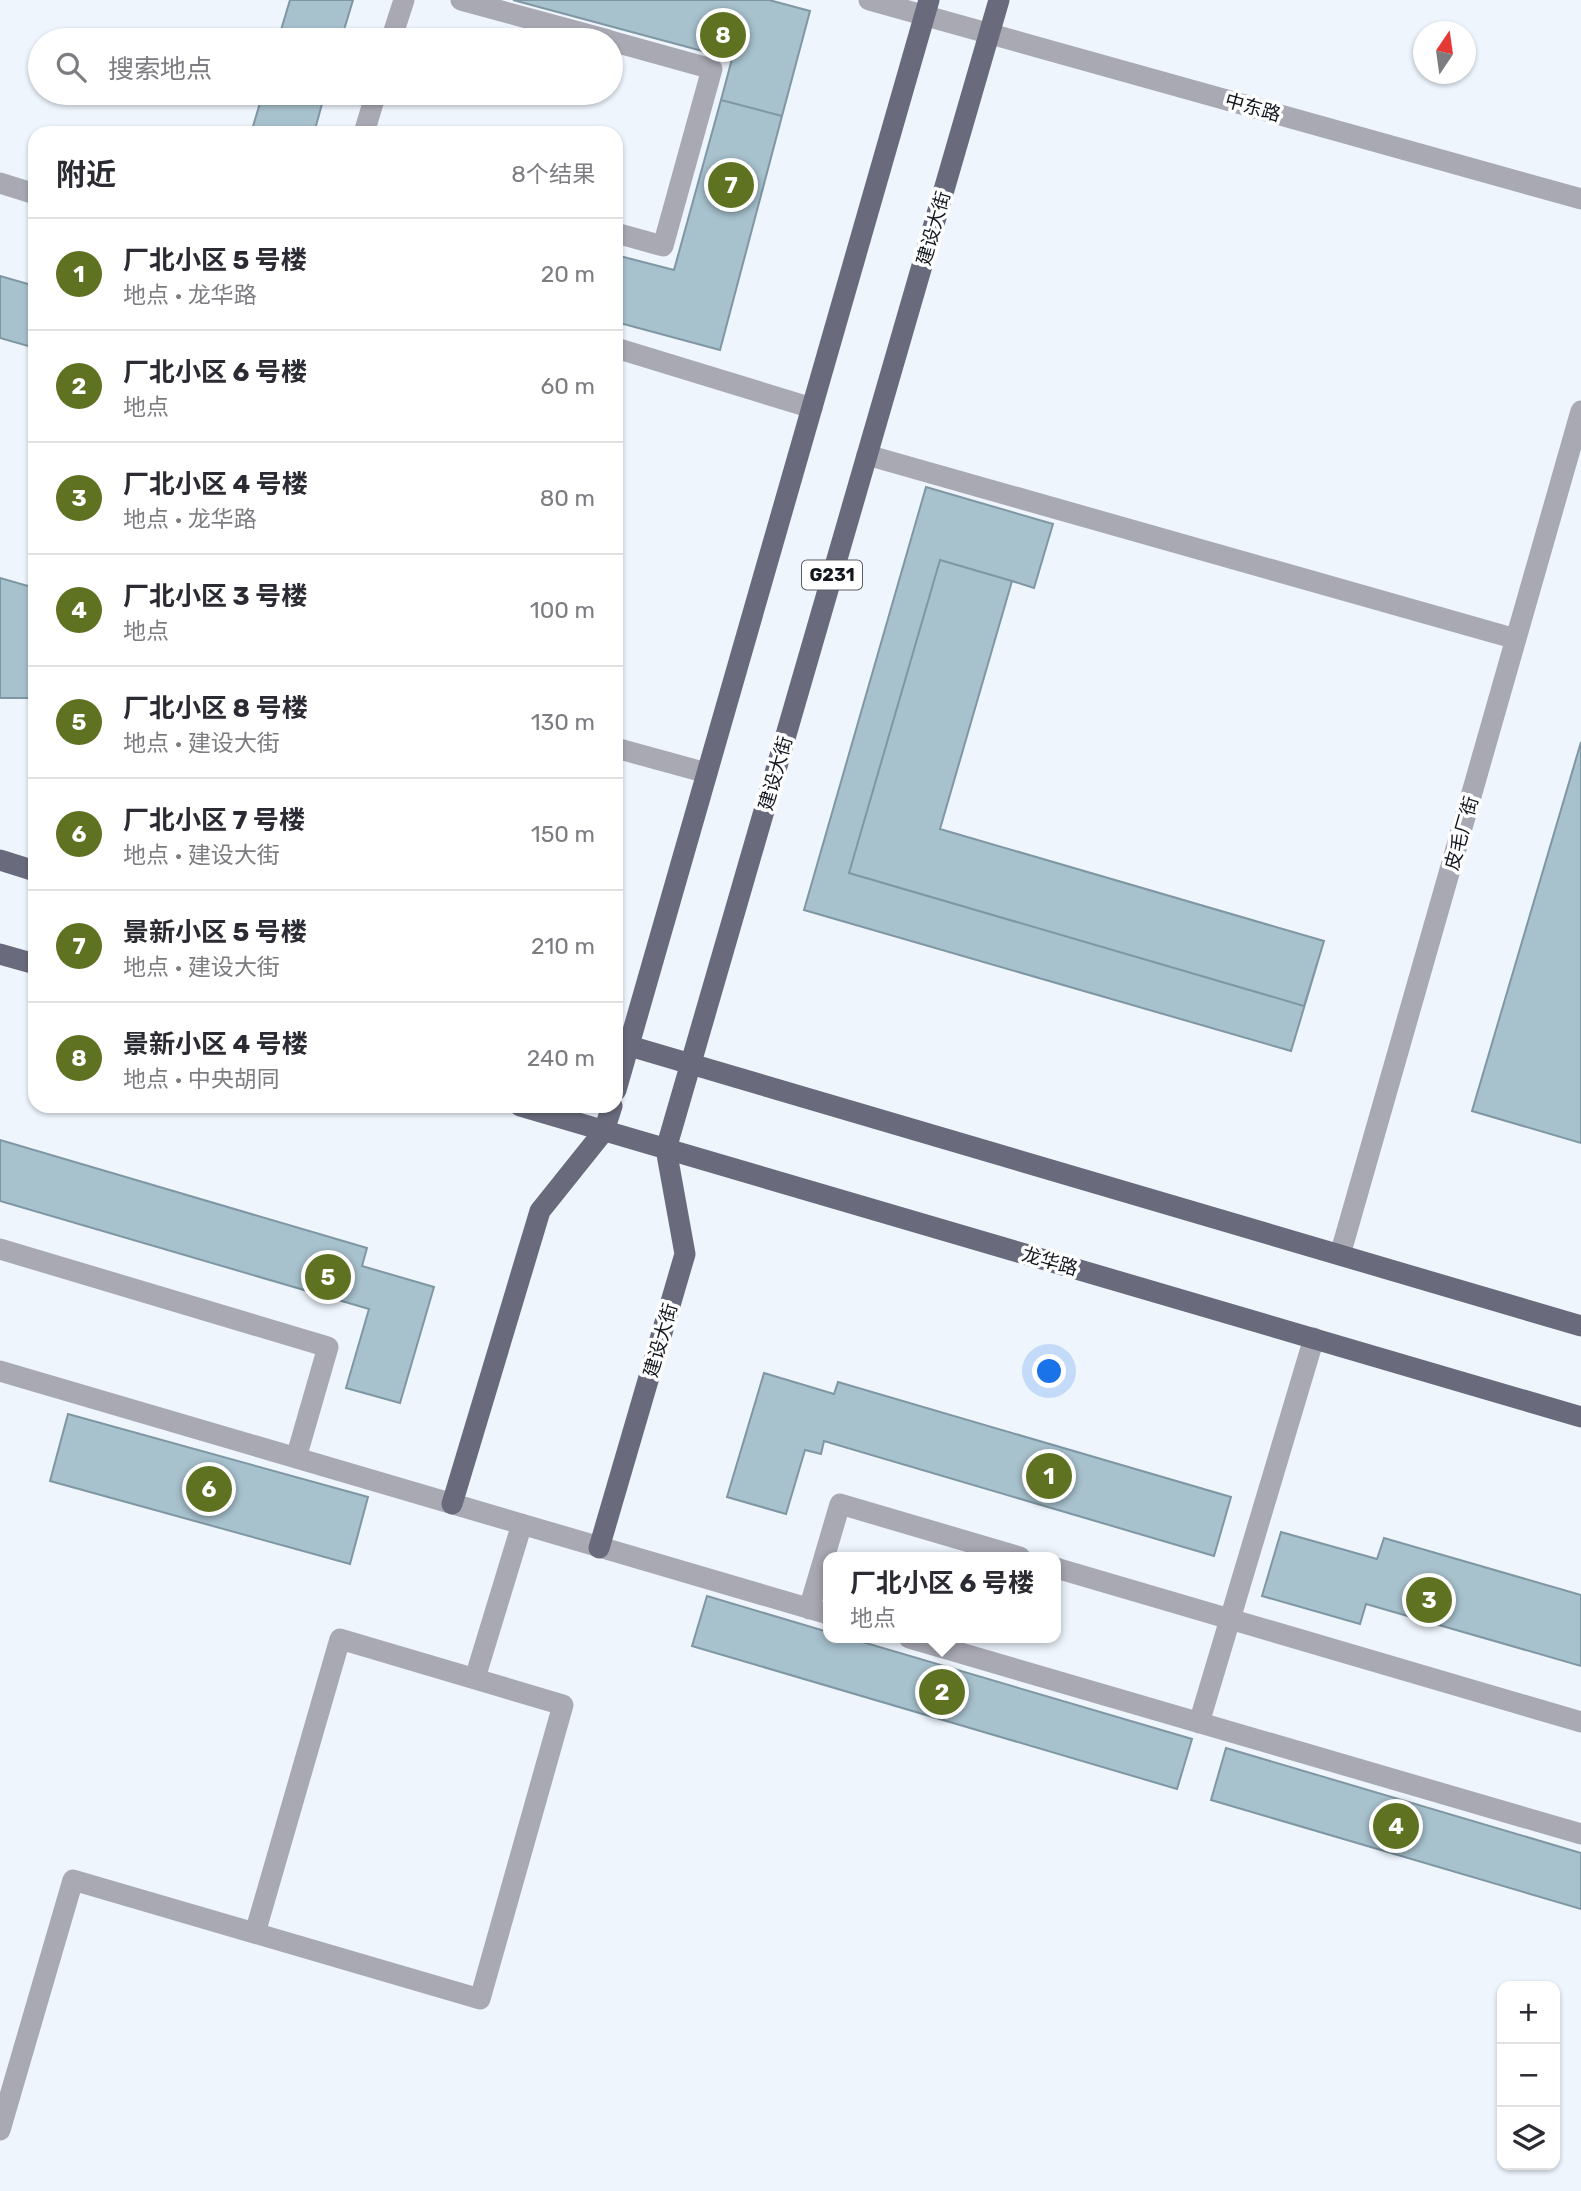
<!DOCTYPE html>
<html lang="zh">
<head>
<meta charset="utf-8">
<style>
	:root { --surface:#fff; --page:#f2f2f3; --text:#2b2b33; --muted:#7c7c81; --line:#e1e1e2; --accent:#5e7221 }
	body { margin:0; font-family:Rubik,"Noto Sans SC",sans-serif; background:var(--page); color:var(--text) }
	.controls { position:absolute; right:21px; bottom:21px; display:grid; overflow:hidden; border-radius:14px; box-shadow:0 2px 5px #0004 }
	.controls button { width:63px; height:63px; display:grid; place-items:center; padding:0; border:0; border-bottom:2px solid var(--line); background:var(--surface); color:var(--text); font:35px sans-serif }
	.compass { position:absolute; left:1413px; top:21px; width:63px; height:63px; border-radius:50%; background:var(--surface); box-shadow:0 2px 5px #0004; rotate:13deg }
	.you { position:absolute; left:1050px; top:1372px; width:24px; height:24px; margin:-18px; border:5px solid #fff; border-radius:50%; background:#1a73e8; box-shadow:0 0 0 10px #1a73e833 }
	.badge { display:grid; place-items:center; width:46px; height:46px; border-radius:50%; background:var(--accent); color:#fff; font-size:23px; font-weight:700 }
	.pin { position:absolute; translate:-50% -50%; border:4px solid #fff; box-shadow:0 2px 7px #0006 }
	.popup { position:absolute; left:823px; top:1552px; width:238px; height:91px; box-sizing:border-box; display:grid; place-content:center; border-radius:14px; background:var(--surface); filter:drop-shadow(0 2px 5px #0005); font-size:23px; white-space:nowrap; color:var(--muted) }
	.popup b { font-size:26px; color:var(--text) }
	.popup::after { content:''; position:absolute; left:50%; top:100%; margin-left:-14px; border:14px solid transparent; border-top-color:var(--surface) }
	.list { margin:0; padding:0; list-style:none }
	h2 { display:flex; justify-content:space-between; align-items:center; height:91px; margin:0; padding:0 28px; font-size:30px }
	h2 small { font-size:23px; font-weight:400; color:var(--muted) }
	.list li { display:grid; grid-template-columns:46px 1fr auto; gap:21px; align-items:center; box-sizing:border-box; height:112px; padding:0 28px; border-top:2px solid var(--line) }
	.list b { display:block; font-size:26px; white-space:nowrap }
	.list p { margin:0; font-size:23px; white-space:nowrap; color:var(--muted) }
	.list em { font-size:23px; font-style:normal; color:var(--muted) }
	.icon { flex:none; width:38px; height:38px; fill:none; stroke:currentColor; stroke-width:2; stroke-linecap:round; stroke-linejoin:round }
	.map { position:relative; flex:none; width:1581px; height:2191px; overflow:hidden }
	.search { position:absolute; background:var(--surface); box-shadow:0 2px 5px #0004; left:28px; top:28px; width:595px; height:77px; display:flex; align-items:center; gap:18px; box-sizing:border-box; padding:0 24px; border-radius:38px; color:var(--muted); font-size:26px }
	.panel { position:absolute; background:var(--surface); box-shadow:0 2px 5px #0004; left:28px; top:126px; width:595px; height:987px; border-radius:21px }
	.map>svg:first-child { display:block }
	.building { fill:#a7c1cd; stroke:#7f97a3; stroke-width:2 }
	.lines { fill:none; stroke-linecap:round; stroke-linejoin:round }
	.minor { stroke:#a8a9b3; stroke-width:21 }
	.major { stroke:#696b7d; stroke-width:21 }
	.labels { text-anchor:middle; stroke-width:7; stroke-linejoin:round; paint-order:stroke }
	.shield { fill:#fff; stroke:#5a5d62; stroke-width:2 }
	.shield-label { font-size:18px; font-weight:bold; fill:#13181f }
	.street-label { font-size:19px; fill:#13181f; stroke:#fff }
</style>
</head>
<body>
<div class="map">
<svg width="1581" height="2191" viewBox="0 0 1581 2191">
	<rect width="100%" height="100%" fill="#eef5fd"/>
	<path class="building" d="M290,0H353L341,40H278Z
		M513,0H769L810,11L782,116L721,100L732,59Z
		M263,93H325L314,133H251Z
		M721,100L782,116L720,350L616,322V255L674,270Z
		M0,276L35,286V348L0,338Z
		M926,487L1053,524L1034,588L1012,581L940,829L1324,941L1291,1051L804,910Z
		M940,560L1012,581L940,829L1324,941L1304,1006L849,873Z
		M0,578L35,588V698H0Z
		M1581,742V1143L1472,1111Z
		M0,1140L367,1248L362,1266L434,1287L400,1403L346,1388L369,1309L0,1201Z
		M764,1373L834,1394L838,1382L1231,1497L1214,1556L824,1441L821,1454L805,1450L786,1514L727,1497Z
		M68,1414L368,1497L350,1564L50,1481Z
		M1281,1532L1377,1559L1384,1538L1581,1595V1666L1366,1604L1360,1624L1262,1596Z
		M707,1596L828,1632V1638H849L1192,1739L1177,1789L692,1646Z
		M1226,1748L1581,1853V1909L1211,1800Z"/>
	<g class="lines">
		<path class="minor" d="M461,0L608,40
			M869,0L1581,199
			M391,40L404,0
			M611,41L712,69L663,246L616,233
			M364,133L376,93
			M0,183L35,194
			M616,348L812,408
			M867,455L1516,639
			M616,748L707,773
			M0,1249L328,1347L296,1458
			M1340,1255L1581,411
			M0,1371L828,1614
			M1056,1568L1581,1722
			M809,1609L840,1504L1020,1557
			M909,1638L1581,1834
			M475,1678L522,1524
			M1199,1723L1314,1338
			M0,2130L73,1880L480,1999L563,1705L340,1639L255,1933"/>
		<path class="major" d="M0,860L35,871
			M0,954L35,964
			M616,1042L1581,1326
			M616,1090L929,0
			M520,1106L1581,1417
			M452,1504L540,1211L604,1131L612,1106
			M599,1548L685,1254L666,1149L999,0"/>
	</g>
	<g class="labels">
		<rect class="shield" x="802" y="560.5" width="60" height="29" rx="5"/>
		<g class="shield-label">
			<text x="832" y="581">G231</text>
		</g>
		<g class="street-label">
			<text transform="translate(1253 107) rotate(16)" y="7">中东路</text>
			<text transform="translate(933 228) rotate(-74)" y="7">建设大街</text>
			<text transform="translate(775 773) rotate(-74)" y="7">建设大街</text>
			<text transform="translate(1461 833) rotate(-74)" y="7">皮毛厂街</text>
			<text transform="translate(1050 1261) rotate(16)" y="7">龙华路</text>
			<text transform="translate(660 1340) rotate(-74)" y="7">建设大街</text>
		</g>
	</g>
</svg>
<div class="controls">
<button>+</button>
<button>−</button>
<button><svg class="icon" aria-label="layers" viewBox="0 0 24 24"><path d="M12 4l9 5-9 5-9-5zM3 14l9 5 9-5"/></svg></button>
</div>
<svg class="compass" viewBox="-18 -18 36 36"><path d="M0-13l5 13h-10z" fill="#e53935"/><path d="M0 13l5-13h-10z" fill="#7c7c81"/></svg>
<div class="you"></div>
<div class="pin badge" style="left:1049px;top:1476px">1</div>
<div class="pin badge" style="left:942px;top:1692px">2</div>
<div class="popup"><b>厂北小区 6 号楼</b>地点</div>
<div class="pin badge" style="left:1429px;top:1600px">3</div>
<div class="pin badge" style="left:1396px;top:1826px">4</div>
<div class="pin badge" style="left:328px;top:1277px">5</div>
<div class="pin badge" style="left:209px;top:1489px">6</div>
<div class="pin badge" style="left:731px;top:185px">7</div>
<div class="pin badge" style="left:723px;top:35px">8</div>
<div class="search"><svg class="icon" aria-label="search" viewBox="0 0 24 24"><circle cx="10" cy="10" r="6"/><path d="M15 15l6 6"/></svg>搜索地点</div>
<section class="panel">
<h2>附近<small>8个结果</small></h2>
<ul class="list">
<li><span class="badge">1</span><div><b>厂北小区 5 号楼</b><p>地点 · 龙华路</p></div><em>20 m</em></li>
<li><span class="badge">2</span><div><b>厂北小区 6 号楼</b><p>地点</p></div><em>60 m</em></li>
<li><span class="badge">3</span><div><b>厂北小区 4 号楼</b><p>地点 · 龙华路</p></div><em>80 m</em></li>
<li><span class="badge">4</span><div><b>厂北小区 3 号楼</b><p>地点</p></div><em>100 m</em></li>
<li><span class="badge">5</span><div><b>厂北小区 8 号楼</b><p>地点 · 建设大街</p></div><em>130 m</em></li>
<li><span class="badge">6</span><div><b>厂北小区 7 号楼</b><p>地点 · 建设大街</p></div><em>150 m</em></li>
<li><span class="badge">7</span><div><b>景新小区 5 号楼</b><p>地点 · 建设大街</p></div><em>210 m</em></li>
<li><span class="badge">8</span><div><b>景新小区 4 号楼</b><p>地点 · 中央胡同</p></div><em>240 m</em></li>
</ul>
</section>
</div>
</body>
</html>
